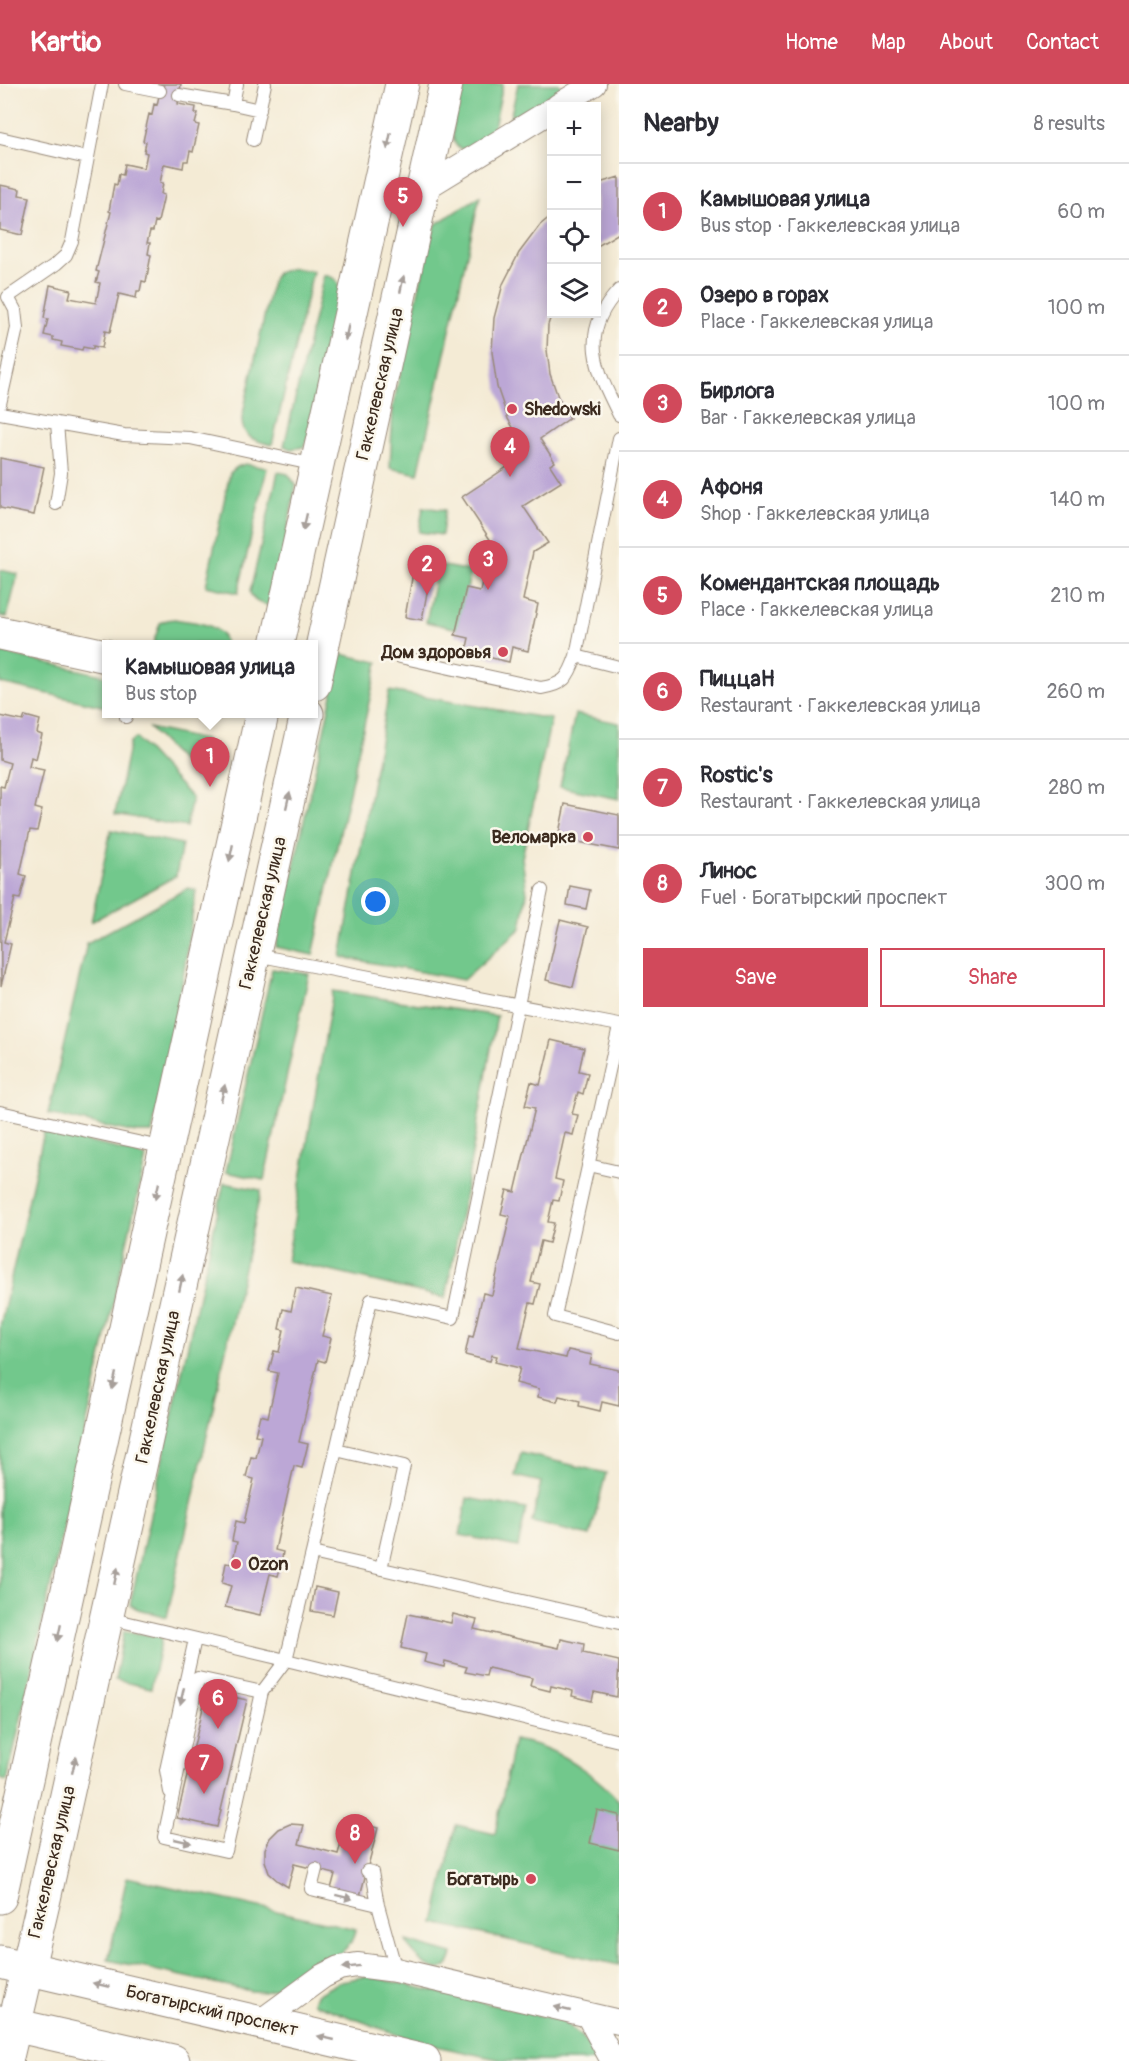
<!DOCTYPE html>
<html lang="en">
<head>
<meta charset="utf-8">
<style>
  body { margin:0; font-family:Pangolin,sans-serif; background:#f2f2f3; color:#2b2b33 }
  .controls { position:absolute; right:18px; top:18px; display:grid; overflow:hidden; border-radius:0px; box-shadow:0 3px 15px #0003 }
  .controls button { width:54px; height:54px; display:grid; place-items:center; padding:0; border:0; border-bottom:2px solid #e1e1e2; background:#fff; color:#2b2b33; font:30px sans-serif }
  .you { position:absolute; left:376px; top:818px; width:21px; height:21px; margin:-15px; border:4px solid #fff; border-radius:50%; background:#1a73e8; box-shadow:0 0 0 9px #1a73e833 }
  .badge { display:grid; place-items:center; width:39px; height:39px; border-radius:50%; background:#d1495b; color:#fff; font-size:20px; font-weight:700 }
  .pin { position:absolute; translate:-50% -50px; filter:drop-shadow(0 2px 3px #0008) }
  .pin::after { content:''; position:absolute; top:32px; width:21px; height:18px; background:inherit; clip-path:polygon(0 0,100% 0,50% 100%) }
  .popup { position:absolute; left:102px; top:556px; width:216px; height:78px; box-sizing:border-box; display:grid; place-content:center; border-radius:0px; background:#fff; filter:drop-shadow(0 2px 4px #0005); font-size:20px; white-space:nowrap; color:#7c7c81 }
  .popup b { font-size:22px; color:#2b2b33 }
  .popup::after { content:''; position:absolute; left:50%; top:100%; margin-left:-12px; border:12px solid transparent; border-top-color:#fff }
  .list { margin:0; padding:0; list-style:none }
  h2 { display:flex; justify-content:space-between; align-items:center; height:78px; margin:0; padding:0 24px; font-size:26px }
  h2 small { font-size:20px; font-weight:400; color:#7c7c81 }
  .list li { display:grid; grid-template-columns:39px 1fr auto; gap:18px; align-items:center; box-sizing:border-box; height:96px; padding:0 24px; border-top:2px solid #e1e1e2 }
  .list b { display:block; font-size:22px; white-space:nowrap }
  .list p { margin:0; font-size:20px; white-space:nowrap; color:#7c7c81 }
  .list em { font-size:20px; font-style:normal; color:#7c7c81 }
  .actions { display:flex; gap:12px; padding:18px 24px }
  .actions a { flex:1; padding:14px 0; border:2px solid #d1495b; border-radius:0px; text-align:center; font-size:21px; color:#d1495b }
  .actions .main { background:#d1495b; color:#fff }
  .icon { flex:none; width:33px; height:33px; fill:none; stroke:currentColor; stroke-width:2; stroke-linecap:round; stroke-linejoin:round }
  .map { position:relative; flex:none; width:619px; height:1977px; overflow:hidden }
  header { display:flex; align-items:center; gap:36px; box-sizing:border-box; height:84px; padding:0 30px; background:#d1495b; color:#fff }
  header strong { font-size:28px }
  nav { display:flex; gap:33px; margin-inline-start:auto; font-size:21px }
  main { display:flex }
  aside { flex:1; background:#fff }
  .map>svg:first-child { display:block }
</style>
</head>
<body>
<header>
<strong>Kartio</strong>
<nav><a>Home</a><a>Map</a><a>About</a><a>Contact</a></nav>
</header>
<main>
<div class="map">
<svg width="619" height="1977" viewBox="0 0 619 1977">
  <rect width="100%" height="100%" fill="#fbf7ec"/>
  <filter id="ink" filterUnits="userSpaceOnUse"><feTurbulence type="fractalNoise" baseFrequency=".0167" numOctaves="2"/><feDisplacementMap in="SourceGraphic" scale="12" xChannelSelector="R" yChannelSelector="G"/><feConvolveMatrix kernelMatrix="1 2 1 2 8 2 1 2 1" color-interpolation-filters="sRGB"/></filter>
  <filter id="wash" filterUnits="userSpaceOnUse"><feTurbulence type="fractalNoise" baseFrequency=".008" numOctaves="4" result="noise"/><feDisplacementMap in="SourceGraphic" scale="24" xChannelSelector="R" yChannelSelector="G"/><feGaussianBlur stdDeviation="1.35" result="paint"/><feColorMatrix in="noise" values="0 0 0 0 0 0 0 0 0 0 0 0 0 0 0 0 0 1.4 0 .05"/><feComposite in="paint" operator="in"/></filter>
  <g filter="url(#wash)">
    <rect width="100%" height="100%" fill="#f4ebd5"/>
    <!-- green -->
    <path fill="#72c88c" stroke="#567955" stroke-width="1.5" d="M462,0H503L493,48C486,53 477,61 469,64C439,73 460,11 462,0Z
      M518,0H559L563,5L509,39Z
      M480,112L418,390L390,384L393,322L428,164L436,140Z
      M293,184L313,187L272,361C256,357 241,354 242,334L272,197L277,189Z
      M324,191C333,193 338,195 340,205L307,358L303,363L291,365L284,362Z
      M245,380L267,384L238,509L206,502L230,389L237,383Z
      M278,388L288,390L296,401L273,522C262,520 253,519 250,508Z
      M423,423L445,426L442,451L419,448Z
      M438,481L471,487L458,545L426,538Z
      M0,486L18,490L7,533L0,532Z
      M175,535C193,539 223,538 225,560H153L160,539L167,536Z
      M0,568L106,592V623L0,599Z
      M341,570L378,578L313,871L276,863Z
      M389,607L551,635L522,774L527,809L521,844L463,896L341,873Z
      M575,630L619,639V715L560,703Z
      M149,644L205,656L197,693Z
      M136,654L192,714L186,743L115,730L130,658Z
      M111,746L182,760L176,792L91,838Z
      M188,804L196,806L182,899L152,1049H136L48,1030L87,859Z
      M272,885L309,890L264,1096L226,1088Z
      M333,907L497,932L446,1214L287,1177Z
      M44,1048L136,1069L146,1073L7,1697L0,1695V1243Z
      M224,1099L261,1106L167,1533L138,1525L130,1521Z
      M521,1369L606,1389L590,1452L532,1438L541,1398L515,1392Z
      M467,1414L526,1425L518,1463L460,1451Z
      M124,1547L162,1553L151,1604L115,1596Z
      M514,1656C523,1658 533,1659 542,1663C569,1673 600,1695 619,1717V1881L434,1839L456,1741L495,1750Z
      M127,1793L356,1845L351,1859L342,1868L314,1882L275,1905L264,1908L251,1907L108,1876Z
      M406,1857L453,1870C445,1902 414,1876 406,1857Z
      M363,1893L377,1894L559,1936C578,1946 588,1960 600,1977H506L417,1958L315,1920L313,1918L316,1911L341,1897Z"/>
    <g id="blocks">
      <!-- building -->
      <path fill="#bca7d6" d="M159,0H181L178,20L196,23L195,29H198L195,40L199,41L193,68L190,67L188,77H184L183,84L164,80L160,99H163L161,110L164,111L158,138L155,137L153,147H150L147,159H150L148,170L151,171L146,198L142,197L140,207H137L136,214L119,210L110,248L105,247L102,264L93,262V265L83,263L82,266L61,262L62,258L53,256V253L44,251L48,235L44,234L50,201L71,206L69,214L96,219L100,199L96,198L99,188L96,187L111,128L109,127L114,100L117,101L119,90L123,91L125,80L144,84L147,69L144,68L146,58L143,57L149,30L152,31L154,20L157,21L161,3Z
        M619,93V149L596,163V100Z
        M0,101L20,105L19,111L30,113L22,151L0,146Z
        M552,131V229L548,241L547,266L550,290L558,313L570,334L540,355L555,378L550,381L561,398L523,422L548,459L533,468L523,516L538,520L528,567L512,563L509,578L466,568L469,554L455,551L466,504L480,507L491,457L462,413L528,369L508,335L497,303L492,268L494,234L503,200L519,169L540,141Z
        M0,374L44,383L34,431L0,424Z
        M414,483L431,487L422,536L405,533Z
        M0,632L23,637L25,632L40,636L37,649L42,651L36,675L31,673L29,683L44,686L35,724L42,726L37,747L30,746L20,790L26,792L20,815L15,814L4,858L11,860L1,902L0,702L4,703L10,679L0,676Z
        M565,720L619,731V766L558,754Z
        M570,802L590,806L586,825L567,821Z
        M560,836L588,843L573,903L546,896Z
        M551,956L584,964L579,987L588,989L583,1010L578,1008L572,1030L578,1031L573,1051L565,1049L555,1095L563,1097L559,1117L553,1116L548,1138L554,1139L549,1159L541,1157L531,1198L540,1200L535,1220L530,1219L519,1264L566,1274L568,1266L592,1271L590,1280L619,1286V1322L602,1318L600,1327L579,1322L580,1317L559,1312L557,1318L538,1313L539,1305L516,1299L520,1284L495,1278L497,1272L492,1271L490,1277L465,1271L469,1252L473,1253L483,1209L492,1211L510,1132L501,1130L507,1106L515,1108L535,1024L525,1022L531,998L540,1001Z
        M296,1204L332,1212L322,1252L331,1254L325,1278L318,1276L299,1358L308,1360L302,1384L294,1382L275,1466L283,1468L281,1480L278,1492L270,1490L260,1531L225,1523L231,1502L222,1499L226,1479L232,1480L237,1458L232,1457L236,1437L244,1439L254,1395L246,1393L251,1373L256,1374L261,1352L255,1351L260,1331L268,1333L278,1289L269,1287L274,1267L279,1268L284,1246L279,1245L283,1225L291,1227Z
        M315,1503L338,1508L333,1531L311,1527Z
        M408,1530L451,1539L453,1530L477,1536L474,1545L559,1564L561,1555L584,1560L583,1569L619,1577L617,1613L594,1608L592,1617L572,1612L573,1607L551,1602L550,1607L530,1602L532,1594L488,1584L486,1592L465,1588L467,1583L445,1577L444,1583L424,1578L426,1570L401,1564Z
        M207,1607L247,1616L217,1743L177,1734Z
        M597,1726L619,1731V1766L590,1759Z
        M347,1736L378,1744L360,1812L331,1805L335,1790L294,1780L288,1803L278,1797L269,1789L265,1777V1765L270,1754L279,1745L290,1740L304,1741L299,1760L338,1770Z"/>
    </g>
  </g>
  <g filter="url(#ink)">
    <use href="#blocks" fill-opacity="0" stroke="#988a7a" stroke-width="1.5"/>
    <g fill="none" stroke-linecap="round" stroke-linejoin="round">
      <!-- lane casing -->
      <g stroke="#988a7a" stroke-width="14">
        <path id="lane" d="M125,0L160,7
          M179,11L233,20L237,0
          M233,20L260,26
          M0,54L87,74
          M253,56L265,0
          M619,206C578,249 596,285 619,331
          M0,320L17,244L15,226L8,213L56,180L66,171L72,157L102,0
          M0,329L124,351L190,354L316,381
          M56,420L61,389L57,339
          M576,572L619,583
          M400,573L541,604C564,600 568,595 576,572L619,354
          M126,633L127,630
          M256,871L619,941
          M619,942L555,1232L619,1249
          M0,1028L165,1064
          M588,1081L619,1088
          M336,1366L404,1382L381,1485
          M312,1469L371,1216L453,1234L542,806
          M108,1534L286,1576L312,1469L619,1539
          M262,1608L198,1594L164,1753L226,1767L262,1608L286,1576L619,1657
          M170,1708L166,1686L195,1555
          M316,1785L311,1805L378,1821
          M367,1787L372,1788L378,1821L396,1886"/>
      </g>
      <!-- street casing -->
      <g stroke="#988a7a" stroke-width="26">
        <path id="street" d="M558,22L594,0
          M423,105L552,26
          M588,1931L613,1977
          M260,1938L323,1892L339,1884L357,1881L396,1886L619,1938"/>
      </g>
      <!-- secondary casing -->
      <g stroke="#988a7a" stroke-width="35">
        <path id="secondary" d="M0,549L106,572
          M277,560L402,0
          M314,600L446,0
          M0,1813L262,630
          M0,1878L424,1977
          M0,1938L173,1977
          M6,1977L44,1815L307,630"/>
      </g>
      <!-- lane -->
      <use href="#lane" stroke="#fff" stroke-width="12"/>
      <!-- street -->
      <use href="#street" stroke="#fff" stroke-width="24"/>
      <!-- secondary -->
      <use href="#secondary" stroke="#fff" stroke-width="33"/>
    </g>
    <!-- one-way arrows -->
    <defs><path id="oneway-solid" d="M-6-.8H1V-3.2L6.5 0L1 3.2V.8H-6Z" transform="scale(1.5)"/></defs>
    <g fill="#a79f9a">
      <use href="#oneway-solid" transform="translate(389 57) rotate(102)"/>
      <use href="#oneway-solid" transform="translate(402 200) rotate(-78)"/>
      <use href="#oneway-solid" transform="translate(347 248) rotate(102)"/>
      <use href="#oneway-solid" transform="translate(305 438) rotate(103)"/>
      <use href="#oneway-solid" transform="translate(288 716) rotate(-77)"/>
      <use href="#oneway-solid" transform="translate(231 769) rotate(102)"/>
      <use href="#oneway-solid" transform="translate(223 1009) rotate(-77)"/>
      <use href="#oneway-solid" transform="translate(157 1107) rotate(103)"/>
      <use href="#oneway-solid" transform="translate(181 1199) rotate(-78)"/>
      <use href="#oneway-solid" transform="translate(114 1297) rotate(103)"/>
      <use href="#oneway-solid" transform="translate(116 1492) rotate(-78)"/>
      <use href="#oneway-solid" transform="translate(59 1549) rotate(102)"/>
      <use href="#oneway-solid" transform="translate(182 1612) rotate(103)"/>
      <use href="#oneway-solid" transform="translate(74 1681) rotate(-77)"/>
      <use href="#oneway-solid" transform="translate(183 1757) rotate(13)"/>
      <use href="#oneway-solid" transform="translate(344 1813) rotate(14)"/>
      <use href="#oneway-solid" transform="translate(351 1883) rotate(173)"/>
      <use href="#oneway-solid" transform="translate(101 1901) rotate(-167)"/>
      <use href="#oneway-solid" transform="translate(562 1925) rotate(-167)"/>
      <use href="#oneway-solid" transform="translate(326 1954) rotate(-167)"/>
    </g>
  </g>
  <!-- markers -->
  <g fill="#d1495b" stroke="#fbf7ec" stroke-width="2">
    <circle cx="512" cy="325" r="6"/>
    <circle cx="503" cy="568" r="6"/>
    <circle cx="588" cy="753" r="6"/>
    <circle cx="236" cy="1480" r="6"/>
    <circle cx="531" cy="1795" r="6"/>
  </g>
  <g text-anchor="middle" dominant-baseline="central" stroke-width="5" stroke-linejoin="round" paint-order="stroke">
    <!-- street labels -->
    <g font-size="18" fill="#3b2a1e" stroke="#fbf7ec">
      <text transform="translate(380 300) rotate(-77)">Гаккелевская улица</text>
      <text transform="translate(263 829) rotate(-77)">Гаккелевская улица</text>
      <text transform="translate(158 1303) rotate(-78)">Гаккелевская улица</text>
      <text transform="translate(52 1778) rotate(-77)">Гаккелевская улица</text>
      <text transform="translate(212 1927) rotate(13)">Богатырский проспект</text>
    </g>
    <!-- poi labels -->
    <g font-size="18" font-weight="bold" fill="#3b2a1e" stroke="#fbf7ec" text-anchor="end">
      <text x="524" y="325" text-anchor="start">Shedowski</text>
      <text x="491" y="568">Дом здоровья</text>
      <text x="576" y="753">Веломарка</text>
      <text x="248" y="1480" text-anchor="start">Ozon</text>
      <text x="519" y="1795">Богатырь</text>
    </g>
  </g>
</svg>
<div class="controls">
<button>+</button>
<button>−</button>
<button><svg class="icon" aria-label="locate" viewBox="0 0 24 24"><circle cx="12" cy="12" r="6"/><path d="M12 2v4M12 18v4M2 12h4M18 12h4"/></svg></button>
<button><svg class="icon" aria-label="layers" viewBox="0 0 24 24"><path d="M12 4l9 5-9 5-9-5zM3 14l9 5 9-5"/></svg></button>
</div>
<div class="you"></div>
<div class="pin badge" style="left:210px;top:703px">1</div>
<div class="popup"><b>Камышовая улица</b>Bus stop</div>
<div class="pin badge" style="left:427px;top:511px">2</div>
<div class="pin badge" style="left:488px;top:506px">3</div>
<div class="pin badge" style="left:510px;top:393px">4</div>
<div class="pin badge" style="left:403px;top:143px">5</div>
<div class="pin badge" style="left:218px;top:1645px">6</div>
<div class="pin badge" style="left:204px;top:1710px">7</div>
<div class="pin badge" style="left:355px;top:1780px">8</div>
</div>
<aside>
<h2>Nearby<small>8 results</small></h2>
<ul class="list">
<li><span class="badge">1</span><div><b>Камышовая улица</b><p>Bus stop · Гаккелевская улица</p></div><em>60 m</em></li>
<li><span class="badge">2</span><div><b>Озеро в горах</b><p>Place · Гаккелевская улица</p></div><em>100 m</em></li>
<li><span class="badge">3</span><div><b>Бирлога</b><p>Bar · Гаккелевская улица</p></div><em>100 m</em></li>
<li><span class="badge">4</span><div><b>Афоня</b><p>Shop · Гаккелевская улица</p></div><em>140 m</em></li>
<li><span class="badge">5</span><div><b>Комендантская площадь</b><p>Place · Гаккелевская улица</p></div><em>210 m</em></li>
<li><span class="badge">6</span><div><b>ПиццаН</b><p>Restaurant · Гаккелевская улица</p></div><em>260 m</em></li>
<li><span class="badge">7</span><div><b>Rostic's</b><p>Restaurant · Гаккелевская улица</p></div><em>280 m</em></li>
<li><span class="badge">8</span><div><b>Линос</b><p>Fuel · Богатырский проспект</p></div><em>300 m</em></li>
</ul>
<div class="actions"><a class="main">Save</a><a>Share</a></div>
</aside>
</main>
</body>
</html>
